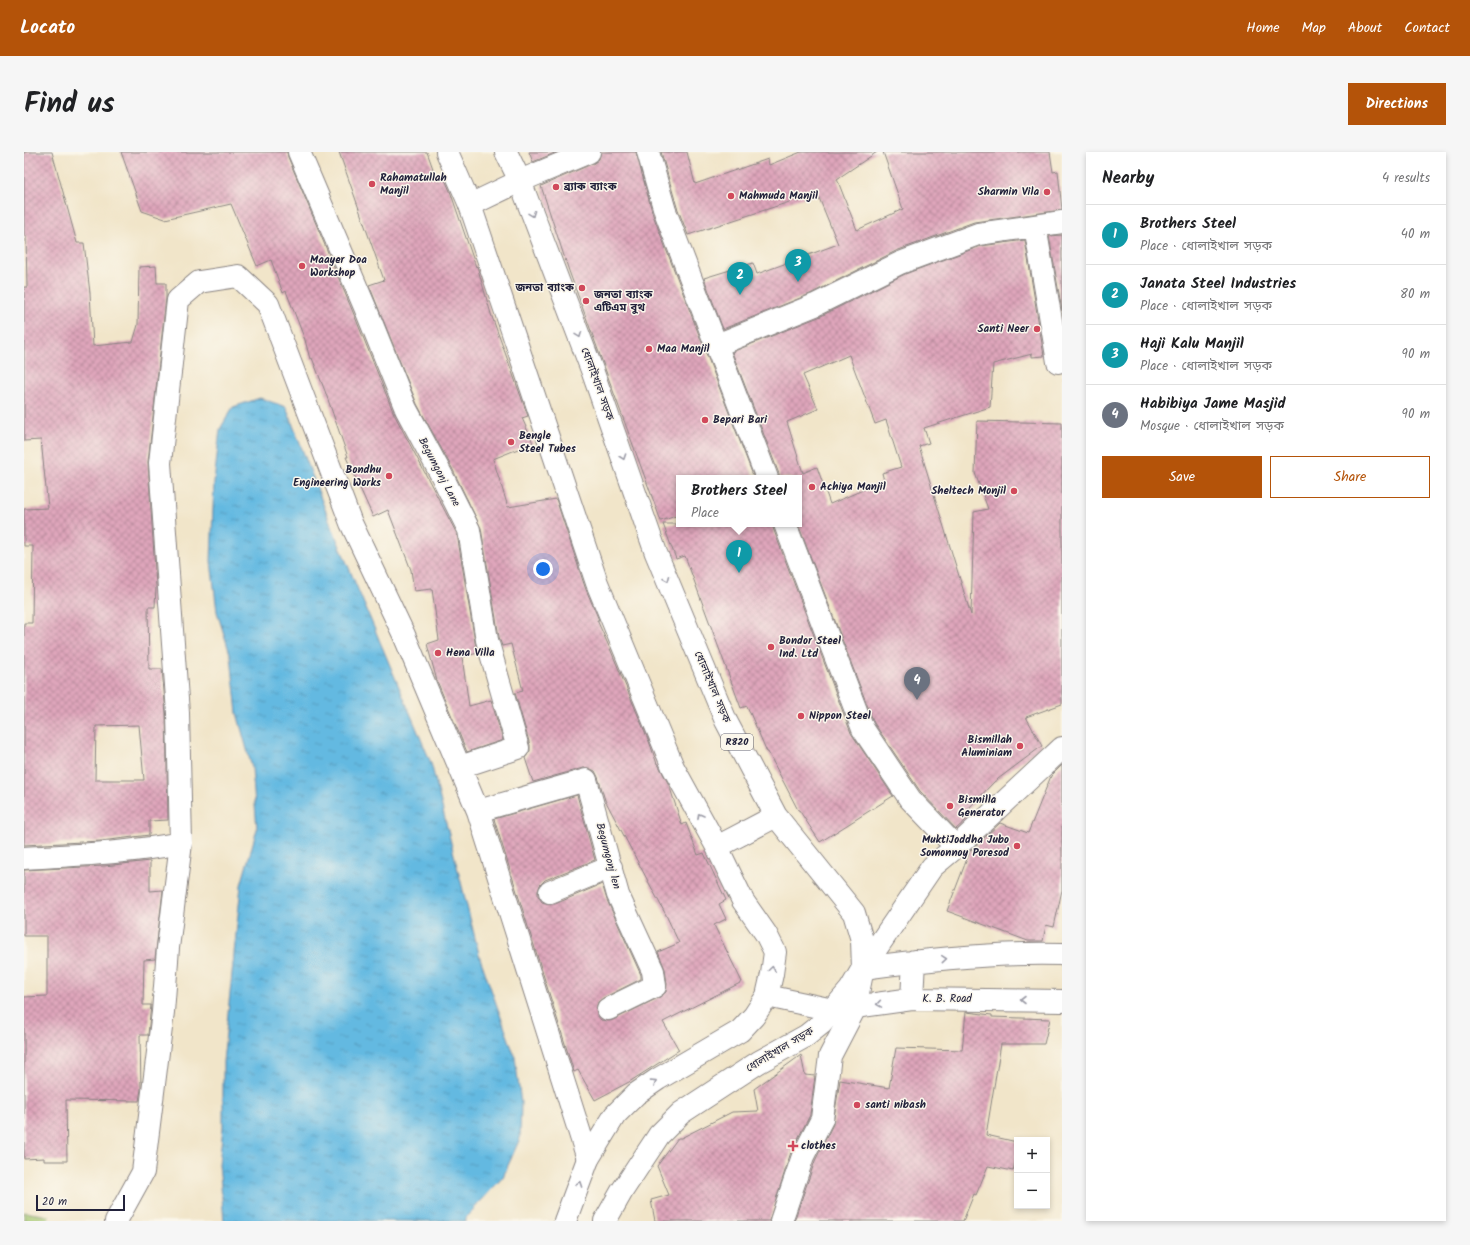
<!DOCTYPE html>
<html lang="en">
<head>
<meta charset="utf-8">
<style>
  body { margin:0; font-family:Kalam,"Noto Sans Bengali",sans-serif; background:#f6f6f6; color:#202124 }
  .controls { position:absolute; right:12px; bottom:12px; display:grid; overflow:hidden; border-radius:0px; box-shadow:0 2px 6px #0003 }
  .controls button { width:36px; height:36px; display:grid; place-items:center; padding:0; border:0; border-bottom:1px solid #e0e0e0; background:#fff; color:#202124; font:20px sans-serif }
  .scale { position:absolute; left:12px; bottom:10px; width:89px; box-sizing:border-box; padding-left:4px; border:2px solid #22223b; border-top:0; font-size:11px; line-height:14px; white-space:nowrap; color:#22223b; -webkit-text-stroke:3px #fbf7ec; paint-order:stroke }
  .you { position:absolute; left:519px; top:417px; width:14px; height:14px; margin:-10px; border:3px solid #fff; border-radius:50%; background:#1a73e8; box-shadow:0 0 0 6px #1a73e833 }
  .badge { display:grid; place-items:center; width:26px; height:26px; border-radius:50%; background:#b45309; color:#fff; font-size:13px; font-weight:700 }
  .pin { position:absolute; translate:-50% -33px; filter:drop-shadow(0 1px 2px #0008) }
  .pin::after { content:''; position:absolute; top:21px; width:14px; height:12px; background:inherit; clip-path:polygon(0 0,100% 0,50% 100%) }
  .popup { position:absolute; left:652px; top:323px; width:126px; height:52px; box-sizing:border-box; display:grid; place-content:center; border-radius:0px; background:#fff; filter:drop-shadow(0 1px 3px #0005); font-size:13px; white-space:nowrap; color:#757577 }
  .popup b { font-size:15px; color:#202124 }
  .popup::after { content:''; position:absolute; left:50%; top:100%; margin-left:-8px; border:8px solid transparent; border-top-color:#fff }
  .list { margin:0; padding:0; list-style:none }
  h2 { display:flex; justify-content:space-between; align-items:center; height:52px; margin:0; padding:0 16px; font-size:17px }
  h2 small { font-size:13px; font-weight:400; color:#757577 }
  .list li { display:grid; grid-template-columns:26px 1fr auto; gap:12px; align-items:center; box-sizing:border-box; height:60px; padding:0 16px; border-top:1px solid #e0e0e0 }
  .list b { display:block; font-size:15px; white-space:nowrap }
  .list p { margin:0; font-size:13px; white-space:nowrap; color:#757577 }
  .list em { font-size:13px; font-style:normal; color:#757577 }
  .actions { display:flex; gap:8px; padding:12px 16px }
  .actions a { flex:1; padding:9px 0; border:1px solid #b45309; border-radius:0px; text-align:center; font-size:14px; color:#b45309 }
  .actions .main { background:#b45309; color:#fff }
  .map { position:relative; flex:none; width:1038px; height:1069px; overflow:hidden; border-radius:0px }
  header { display:flex; align-items:center; gap:24px; box-sizing:border-box; height:56px; padding:0 20px; background:#b45309; color:#fff }
  header strong { font-size:19px }
  nav { display:flex; gap:22px; margin-inline-start:auto; font-size:14px }
  .intro { display:flex; align-items:center; justify-content:space-between; box-sizing:border-box; height:96px; padding:0 24px }
  h1 { margin:0; font-size:28px }
  .button { padding:10px 18px; border-radius:0px; background:#b45309; color:#fff; font-size:14px; font-weight:700 }
  main { display:flex; gap:24px; padding:0 24px }
  aside { flex:1; background:#fff; border-radius:0px; box-shadow:0 2px 6px #0003 }
  .map>svg:first-child { display:block }
</style>
</head>
<body>
<header>
<strong>Locato</strong>
<nav><a>Home</a><a>Map</a><a>About</a><a>Contact</a></nav>
</header>
<div class="intro"><h1>Find us</h1><a class="button">Directions</a></div>
<main>
<div class="map">
<svg width="1038" height="1069" viewBox="0 0 1038 1069">
  <defs>
    <pattern id="water-ripples" width="26" height="14" patternUnits="userSpaceOnUse"><rect width="26" height="14" fill="#64b9e1"/><path d="M2 4q2-2 4 0t4 0M15 11q2-2 4 0t4 0" fill="none" stroke="#5296b8"/></pattern>
    <pattern id="building-cross-hatch" width="8" height="8" patternUnits="userSpaceOnUse"><rect width="8" height="8" fill="#dfa6bb"/><path d="M0 0l8 8M0 8l8-8" fill="none" stroke="#b48799"/></pattern>
  </defs>
  <rect width="100%" height="100%" fill="#fbf7ec"/>
  <filter id="ink" filterUnits="userSpaceOnUse"><feTurbulence type="fractalNoise" baseFrequency=".025" numOctaves="2"/><feDisplacementMap in="SourceGraphic" scale="8" xChannelSelector="R" yChannelSelector="G"/><feConvolveMatrix kernelMatrix="1 2 1 2 8 2 1 2 1" color-interpolation-filters="sRGB"/></filter>
  <filter id="wash" filterUnits="userSpaceOnUse"><feTurbulence type="fractalNoise" baseFrequency=".012" numOctaves="4" result="noise"/><feDisplacementMap in="SourceGraphic" scale="16" xChannelSelector="R" yChannelSelector="G"/><feGaussianBlur stdDeviation="0.9" result="paint"/><feColorMatrix in="noise" values="0 0 0 0 0 0 0 0 0 0 0 0 0 0 0 0 0 1.4 0 .05"/><feComposite in="paint" operator="in"/></filter>
  <g filter="url(#wash)">
    <rect width="100%" height="100%" fill="#f1e5c9"/>
    <!-- green -->
    <path fill="#a4c770" stroke="#637456" d="M0,1060L25,1064L24,1069H0Z"/>
    <!-- water -->
    <path fill="url(#water-ripples)" stroke="#436e8e" d="M236,246L262,255L309,378L407,611L456,806L491,905L497,951L496,986L479,1025L443,1064L441,1069H200L195,1012L199,975V910L217,733L233,677L228,616L213,561L207,505L193,460L187,409L190,330L196,277L209,255Z"/>
    <g id="blocks">
      <!-- building -->
      <path fill="url(#building-cross-hatch)" fill-rule="evenodd" d="M0,0H28L53,91H60L66,141L69,194L109,190L114,173L115,115L132,114L133,131H142V146L124,310L132,434L131,455H124L125,517H138L142,562L144,668L125,669V683L77,689L0,693V471H8L9,394H0V357L24,356L17,288L0,289V135H3L2,84H0ZM115,573L120,628H71L72,574Z
        M97,0H263L264,5L331,165L370,262L433,382L451,490L454,501L438,505L445,554L467,548L479,588L443,600L413,529L403,492L415,488L408,437L390,439L387,418L364,358L349,365L322,305H324L301,239L288,206L286,207L281,188L262,139L259,141L247,108L233,114L207,52L141,67L118,59Z
        M315,0H403L412,25L419,23L426,39L452,115L453,114L467,162L504,264L498,266L509,291L469,307L484,355L532,347L561,435L575,468H573L587,499L626,592L633,612H634L645,633L658,673L662,671L674,703L680,701L702,748L695,752L702,767L690,773L718,830L639,870L655,898L605,930L571,948L554,918L550,920L470,667L553,643L571,708L521,728L516,733L514,739V744L518,750L525,752H531L578,732L583,748L617,823V827L579,846L574,850L572,857L573,863L577,868L584,869L589,868L636,845L642,840L643,832L641,817L634,800L655,791L642,763L581,648L574,625L571,619L565,616H559L509,630L501,606L506,599V593L491,541L499,539L487,492L478,494L475,485L457,376L428,316L393,252L345,133L360,128Z
        M505,0H533L509,10Z
        M577,0H612L629,63L730,326H655V363L637,369L545,119L517,34L570,11L575,7Z
        M637,0H663L671,32L744,7L745,13L777,0H853L813,27L833,78L879,57L859,0H1026L1029,20L1034,19L1038,58L950,70L872,99L786,142L699,177L680,126L729,111L733,122L814,92L793,41L664,83L653,55Z
        M1038,83V159L1025,84Z
        M1001,88L1020,204L1008,205V202L969,212L966,255L900,276L905,291L895,294L947,463L950,360L964,357L951,321L953,269L1038,271V552L1002,565L1018,594L970,630L943,658L950,661L932,677L896,639L850,571L774,372L775,326H755V322L708,200L797,164L881,122L957,94ZM825,203L851,272L862,268L877,315L858,321L860,329L806,352L793,315L779,321L763,270L794,257L779,223Z
        M639,372H749V376L827,581L869,644L796,690L775,658H774L744,600H743L723,554L717,556L661,404L652,407Z
        M1038,613V738L1030,775L1022,773L1019,789H1004L923,759L946,699L976,671L1004,681L1027,624Z
        M126,709V739L139,738L131,807L120,808L119,853H127L124,883H116L117,938L115,949L42,948L43,1009H20V1006L0,1007V845L23,844V784H0V718L80,714Z
        M942,860L968,863V865L1026,867L1020,892H977L962,983L993,990V1004L989,1019L964,1014L952,1043L950,1042L939,1069H770L791,1009L809,972L816,928L865,936L872,896L938,898Z
        M777,903L781,923L791,924L786,963L767,1000L745,1069H631L627,1048L645,1043L633,1014L654,986H657L708,960L734,959L730,937Z"/>
    </g>
  </g>
  <g filter="url(#ink)">
    <use href="#blocks" fill-opacity="0" stroke="#8a8482" stroke-width="1"/>
    <g fill="none" stroke-linecap="round" stroke-linejoin="round">
      <!-- minor casing -->
      <g stroke="#8a8482" stroke-width="24">
        <path id="minor" d="M275,0L343,160L382,257L417,322L445,378L463,488L494,596L436,615
          M624,0L641,59L743,326
          M446,53L496,29L565,0
          M1011,74L1034,210
          M693,193L791,153L876,111L954,82L1038,70
          M761,372L839,577L886,647L932,695
          M454,659L562,628L594,743L629,819L631,834L584,857
          M0,706C52,703 105,701 157,691
          M526,740L587,715
          M92,1069L119,1020L139,860L144,796L157,691L154,561L136,311L154,148L175,130L214,124L244,152L327,371L380,483L454,659L564,1007
          M757,1069L779,1004L798,967L806,904L831,856L839,816L908,715L932,695L1038,596"/>
      </g>
      <!-- major casing -->
      <g stroke="#8a8482" stroke-width="24">
        <path id="major" d="M423,0L446,53L573,431L649,615L693,695L719,749L742,782L751,800L748,822L743,844L730,864L716,879L634,927L612,942L591,963L564,1007L541,1069
          M482,0L496,29L568,218L632,401L702,569L752,664L830,761L838,788L839,816L826,838L797,872L782,884L735,910L657,961L635,983L598,1039L581,1069
          M693,695L752,664
          M839,816C905,807 972,800 1038,802
          M743,844L809,858L888,847L1038,849
          M888,847L890,809"/>
      </g>
      <!-- minor -->
      <use href="#minor" stroke="#fff" stroke-width="22"/>
      <!-- major -->
      <use href="#major" stroke="#fff" stroke-width="22"/>
    </g>
    <!-- one-way arrows -->
    <defs><path id="oneway-chevron" d="M-2-3.5L2.5 0L-2 3.5" fill="none" stroke-width="1.6" stroke-linecap="round" stroke-linejoin="round"/></defs>
    <g stroke="#9c9ca7">
      <use href="#oneway-chevron" transform="translate(508 62) rotate(69)"/>
      <use href="#oneway-chevron" transform="translate(555 183) rotate(69)"/>
      <use href="#oneway-chevron" transform="translate(599 305) rotate(71)"/>
      <use href="#oneway-chevron" transform="translate(643 427) rotate(67)"/>
      <use href="#oneway-chevron" transform="translate(676 664) rotate(-119)"/>
      <use href="#oneway-chevron" transform="translate(920 807) rotate(-5)"/>
      <use href="#oneway-chevron" transform="translate(748 817) rotate(-82)"/>
      <use href="#oneway-chevron" transform="translate(999 848) rotate(-180)"/>
      <use href="#oneway-chevron" transform="translate(855 852) rotate(171)"/>
      <use href="#oneway-chevron" transform="translate(630 930) rotate(-33)"/>
      <use href="#oneway-chevron" transform="translate(555 1032) rotate(-70)"/>
    </g>
  </g>
  <!-- markers -->
  <g fill="#d1495b" stroke="#fbf7ec" stroke-width="1.5">
    <circle cx="348" cy="32" r="4"/>
    <circle cx="532" cy="35" r="4"/>
    <circle cx="1023" cy="40" r="4"/>
    <circle cx="707" cy="44" r="4"/>
    <circle cx="278" cy="114" r="4"/>
    <circle cx="558" cy="136" r="4"/>
    <circle cx="562" cy="149" r="4"/>
    <circle cx="1013" cy="177" r="4"/>
    <circle cx="625" cy="197" r="4"/>
    <circle cx="681" cy="268" r="4"/>
    <circle cx="487" cy="290" r="4"/>
    <circle cx="365" cy="324" r="4"/>
    <circle cx="788" cy="335" r="4"/>
    <circle cx="990" cy="339" r="4"/>
    <circle cx="747" cy="495" r="4"/>
    <circle cx="414" cy="501" r="4"/>
    <circle cx="777" cy="564" r="4"/>
    <circle cx="996" cy="594" r="4"/>
    <circle cx="926" cy="654" r="4"/>
    <circle cx="993" cy="694" r="4"/>
    <circle cx="833" cy="953" r="4"/>
    <path d="M767 988h4v4h4v4h-4v4h-4v-4h-4v-4h4z"/>
  </g>
  <g text-anchor="middle" dominant-baseline="central" stroke-width="3" stroke-linejoin="round" paint-order="stroke">
    <!-- shield labels -->
    <rect fill="#fbf7ec" stroke="#636270" stroke-width="1" x="697" y="582" width="32" height="16" rx="3"/>
    <g font-size="10" font-weight="bold" fill="#22223b">
      <text x="713" y="590">R820</text>
    </g>
    <!-- poi labels -->
    <g font-size="11" font-weight="bold" fill="#22223b" stroke="#fbf7ec" text-anchor="start">
      <text x="356" y="26">Rahamatullah<tspan x="356" dy="13">Manjil</tspan></text>
      <text x="540" y="35">ব্র্যাক ব্যাংক</text>
      <text x="1015" y="40" text-anchor="end">Sharmin Vila</text>
      <text x="715" y="44">Mahmuda Manjil</text>
      <text x="286" y="108">Maayer Doa<tspan x="286" dy="13">Workshop</tspan></text>
      <text x="550" y="136" text-anchor="end">জনতা ব্যাংক</text>
      <text x="570" y="143">জনতা ব্যাংক<tspan x="570" dy="13">এটিএম বুথ</tspan></text>
      <text x="1005" y="177" text-anchor="end">Santi Neer</text>
      <text x="633" y="197">Maa Manjil</text>
      <text x="689" y="268">Bepari Bari</text>
      <text x="495" y="284">Bengle<tspan x="495" dy="13">Steel Tubes</tspan></text>
      <text x="357" y="318" text-anchor="end">Bondhu<tspan x="357" dy="13">Engineering Works</tspan></text>
      <text x="796" y="335">Achiya Manjil</text>
      <text x="982" y="339" text-anchor="end">Sheltech Monjil</text>
      <text x="755" y="489">Bondor Steel<tspan x="755" dy="13">Ind. Ltd</tspan></text>
      <text x="422" y="501">Hena Villa</text>
      <text x="785" y="564">Nippon Steel</text>
      <text x="988" y="588" text-anchor="end">Bismillah<tspan x="988" dy="13">Aluminiam</tspan></text>
      <text x="934" y="648">Bismilla<tspan x="934" dy="13">Generator</tspan></text>
      <text x="985" y="688" text-anchor="end">MuktiJoddha Jubo<tspan x="985" dy="13">Somonnoy Poresod</tspan></text>
      <text x="841" y="953">santi nibash</text>
      <text x="777" y="994">clothes</text>
    </g>
    <!-- street labels -->
    <g font-size="11" fill="#22223b" stroke="#fbf7ec">
      <text transform="translate(573 232) rotate(70)">ধোলাইখাল সড়ক</text>
      <text transform="translate(415 320) rotate(62)">Begumgonj Lane</text>
      <text transform="translate(688 535) rotate(67)">ধোলাইখাল সড়ক</text>
      <text transform="translate(584 704) rotate(75)">Begumgonj len</text>
      <text x="923" y="847">K. B. Road</text>
      <text transform="translate(756 898) rotate(-31)">ধোলাইখাল সড়ক</text>
    </g>
  </g>
</svg>
<div class="controls">
<button>+</button>
<button>−</button>
</div>
<div class="scale">20 m</div>
<div class="you"></div>
<div class="pin badge" style="left:715px;top:421px;background:#0f9aa8">1</div>
<div class="popup"><b>Brothers Steel</b>Place</div>
<div class="pin badge" style="left:716px;top:143px;background:#0f9aa8">2</div>
<div class="pin badge" style="left:774px;top:130px;background:#0f9aa8">3</div>
<div class="pin badge" style="left:893px;top:548px;background:#6b7280">4</div>
</div>
<aside>
<h2>Nearby<small>4 results</small></h2>
<ul class="list">
<li><span class="badge" style="background:#0f9aa8">1</span><div><b>Brothers Steel</b><p>Place · ধোলাইখাল সড়ক</p></div><em>40 m</em></li>
<li><span class="badge" style="background:#0f9aa8">2</span><div><b>Janata Steel Industries</b><p>Place · ধোলাইখাল সড়ক</p></div><em>80 m</em></li>
<li><span class="badge" style="background:#0f9aa8">3</span><div><b>Haji Kalu Manjil</b><p>Place · ধোলাইখাল সড়ক</p></div><em>90 m</em></li>
<li><span class="badge" style="background:#6b7280">4</span><div><b>Habibiya Jame Masjid</b><p>Mosque · ধোলাইখাল সড়ক</p></div><em>90 m</em></li>
</ul>
<div class="actions"><a class="main">Save</a><a>Share</a></div>
</aside>
</main>
</body>
</html>
